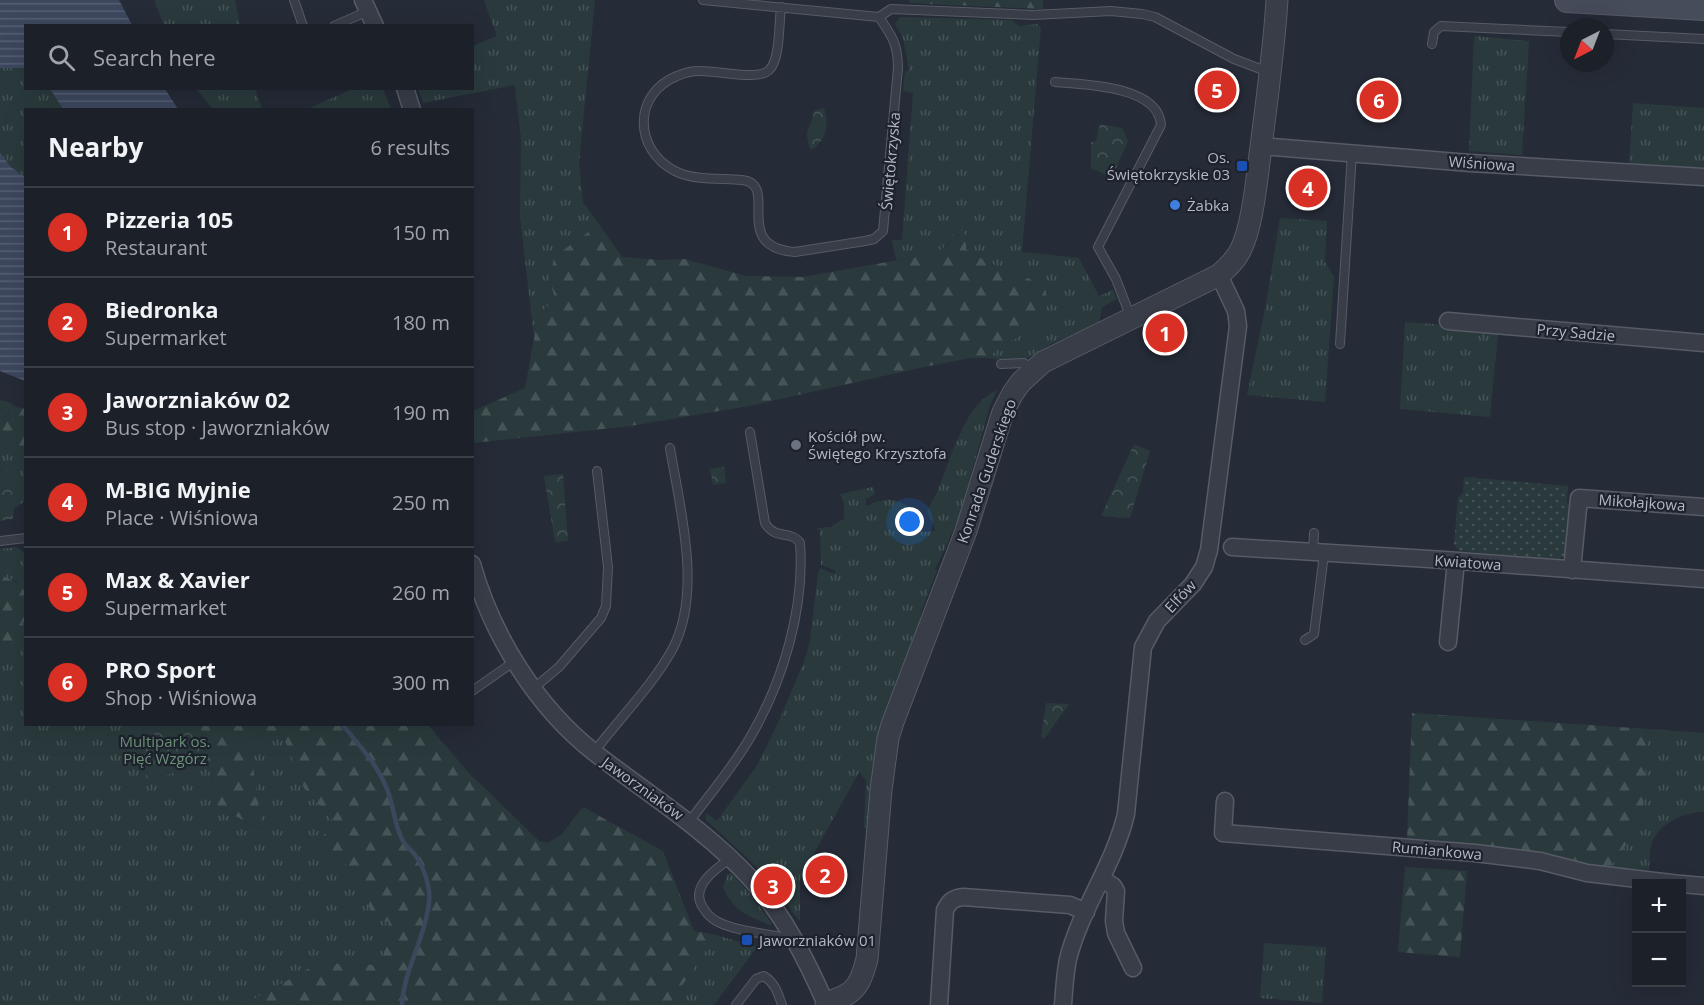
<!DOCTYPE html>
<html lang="en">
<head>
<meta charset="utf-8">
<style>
  body { margin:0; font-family:"Open Sans",sans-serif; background:#252831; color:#f1f3f6 }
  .controls { position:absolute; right:18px; bottom:18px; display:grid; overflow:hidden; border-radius:0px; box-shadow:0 6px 24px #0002 }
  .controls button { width:54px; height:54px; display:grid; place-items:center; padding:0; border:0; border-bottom:2px solid #3a3e46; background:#1c2029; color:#f1f3f6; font:30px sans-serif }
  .compass { position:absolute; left:1560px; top:18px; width:54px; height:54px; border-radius:50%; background:#1c2029; box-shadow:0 6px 24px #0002; rotate:222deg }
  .you { position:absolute; left:910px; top:522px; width:21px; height:21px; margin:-15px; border:4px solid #fff; border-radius:50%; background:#1a73e8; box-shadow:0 0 0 9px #1a73e833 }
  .badge { display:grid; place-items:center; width:39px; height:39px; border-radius:50%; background:#d93025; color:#fff; font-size:20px; font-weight:700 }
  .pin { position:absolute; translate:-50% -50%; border:3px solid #fff; box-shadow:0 2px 6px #0006 }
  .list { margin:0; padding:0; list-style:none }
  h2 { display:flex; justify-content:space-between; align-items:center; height:78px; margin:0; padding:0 24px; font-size:26px }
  h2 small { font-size:20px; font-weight:400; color:#a0a3a8 }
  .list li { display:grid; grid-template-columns:39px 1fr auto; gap:18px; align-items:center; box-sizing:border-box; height:90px; padding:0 24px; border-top:2px solid #3a3e46 }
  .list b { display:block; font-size:22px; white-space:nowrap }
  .list p { margin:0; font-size:20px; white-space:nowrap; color:#a0a3a8 }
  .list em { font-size:20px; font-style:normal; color:#a0a3a8 }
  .icon { flex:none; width:33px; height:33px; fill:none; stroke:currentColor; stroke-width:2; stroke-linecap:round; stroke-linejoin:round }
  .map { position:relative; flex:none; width:1704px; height:1005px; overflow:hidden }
  .search { position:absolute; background:#1c2029; box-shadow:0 6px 24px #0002; left:24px; top:24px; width:450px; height:66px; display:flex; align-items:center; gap:15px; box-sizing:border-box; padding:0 21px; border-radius:0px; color:#a0a3a8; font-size:22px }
  .panel { position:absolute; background:#1c2029; box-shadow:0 6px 24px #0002; left:24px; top:108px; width:450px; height:618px; border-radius:0px }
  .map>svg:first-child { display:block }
</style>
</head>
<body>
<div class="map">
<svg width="1704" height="1005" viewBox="0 0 1704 1005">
  <defs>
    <pattern id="grass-tufts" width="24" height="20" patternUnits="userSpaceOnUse" patternTransform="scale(1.5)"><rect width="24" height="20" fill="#2a3a3c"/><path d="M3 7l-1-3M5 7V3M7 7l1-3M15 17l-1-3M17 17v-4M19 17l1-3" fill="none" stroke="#465457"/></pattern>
    <pattern id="forest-firs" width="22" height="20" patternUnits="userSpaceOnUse" patternTransform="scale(1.5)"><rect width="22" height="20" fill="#2a3a3c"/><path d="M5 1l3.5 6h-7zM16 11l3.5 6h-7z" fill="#465457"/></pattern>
    <pattern id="park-crowns" width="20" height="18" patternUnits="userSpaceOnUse" patternTransform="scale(1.5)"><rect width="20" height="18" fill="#2a3a3c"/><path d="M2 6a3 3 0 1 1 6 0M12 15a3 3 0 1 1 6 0" fill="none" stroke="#465457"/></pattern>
    <pattern id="garden-dots" width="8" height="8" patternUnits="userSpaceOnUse" patternTransform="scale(1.5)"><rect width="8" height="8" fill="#2a3a3c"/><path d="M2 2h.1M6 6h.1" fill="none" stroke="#465457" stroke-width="1.8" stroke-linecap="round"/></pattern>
    <pattern id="water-rules" width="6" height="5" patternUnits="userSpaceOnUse" patternTransform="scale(1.5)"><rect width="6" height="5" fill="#3c475e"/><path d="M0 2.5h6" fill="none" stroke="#565f73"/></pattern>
  </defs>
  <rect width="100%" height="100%" fill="#252b37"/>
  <!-- grass -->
  <path fill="url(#grass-tufts)" d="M154,0H235L240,25H164Z
    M484,0H595L579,162L583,202L599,224L554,257L550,279L555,300L540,313L534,337L520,217L521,138L515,85L423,103L418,89L472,88L473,46L497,36Z
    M900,17L1011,20L1019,26L1037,24L1041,27L1022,252L1079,258L1099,296L1113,290L1117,299L1102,307L1099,323L1053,343L1027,358L1002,360L987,358L1003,345L1040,325L1030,279L987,262L966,249L967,237L951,240C939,257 915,257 896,260L892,240H902L913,93L903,91L905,72L909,70L903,38L895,24Z
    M1474,36L1529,41L1522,155L1469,151Z
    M24,67L26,88L50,89L63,109L26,110L25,177L11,167L0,153V68Z
    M355,88L383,89L391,109H307Z
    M196,89H255L262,109H213Z
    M1633,103L1704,108V168L1629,163Z
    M1280,218L1327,221L1325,262L1334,277L1325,402L1247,395L1266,304Z
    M1405,322L1447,325V330L1498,334L1490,417L1400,409Z
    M997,390L990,405L959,518L935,569L937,570L921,612L917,636L884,714L879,732L869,829L864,828L866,781L859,772L800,879V921L753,863L706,820V813L717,821L758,764L778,723L805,659L810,641L818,573L820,568L834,574L836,571L821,565L820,531L817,528L832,527L833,525L844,519V504L840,494L873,487L875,494L866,499V505H871L872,503C878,502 885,499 891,500C903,500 918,512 916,524L922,532L936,531L927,512C930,503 936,496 939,487C953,455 963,406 997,390Z
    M0,400L11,403L13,406L4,418L0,417Z
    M0,447L11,451L25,465V501L14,509L13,519H10L2,470L0,469Z
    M17,547L25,554V594L16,581L5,577L0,562V549Z
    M25,610L26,724L132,725L147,780L208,764L218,807L261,830L249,737L282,733L304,788L336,824L317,842L346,864L375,917L389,922L382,965L318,963L244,1005H0V660L21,630Z
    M1648,729L1704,733V812C1685,811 1655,825 1651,846C1649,853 1650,862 1649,870L1610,867L1642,823Z
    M731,873L753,897L772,924L770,925C747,915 734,912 723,887L728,874Z
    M716,935L757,947L714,1005H669Z
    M1264,943L1326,947L1322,1003L1260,998Z"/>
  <!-- forest -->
  <path fill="url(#forest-firs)" d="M909,0H1043V9L909,3Z
    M599,224L622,257L661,260L685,259L746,276L802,277L928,255L946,247L951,240L953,232L961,229L967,237L966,249L987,262L1030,279L1046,291L1047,316L1040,325L1003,345L987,358H970L924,367L749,406L630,426L473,443V411L525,388L536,328L540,313L555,300L550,279L554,257Z
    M13,406L25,409V465L11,451L0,447V417L5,418Z
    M0,562L5,577C13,580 23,585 26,595C31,616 15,646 0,660Z
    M1412,713L1648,729L1642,823L1610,867L1435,840L1407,838Z
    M200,725H428L467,771L539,841L548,843L562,834L583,807L663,851L694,931L716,935L669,1005H244L318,963L382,965L389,922L375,918L346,864L317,842L335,823L304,788L282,733L249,737L262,830L218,807Z
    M1405,867L1467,871L1460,957L1398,952Z"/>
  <!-- park -->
  <path fill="url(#park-crowns)" d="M824,108C829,126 827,137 813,149H810C803,125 811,132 814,111Z
    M1100,124L1122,128L1128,141L1112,178L1091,168V142L1096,141Z
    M1134,444L1150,451L1130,518L1101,516Z
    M724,467L726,483L713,485L710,469Z
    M0,469L13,487L10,519L0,521Z
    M563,474L568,541L555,542L544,476Z
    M1046,703L1069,704L1044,739L1041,737Z
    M132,725H200L208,764L147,780Z"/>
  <!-- garden -->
  <path fill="url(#garden-dots)" d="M1464,477L1568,486L1567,502L1571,508L1567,553L1560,559L1459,551L1454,544L1458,497L1463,493Z"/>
  <!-- water -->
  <path fill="url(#water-rules)" d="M0,0H119L132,25L26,26L25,68H0Z
    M50,89H165L178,109H63Z
    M0,153L11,167L25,177V381L0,371Z"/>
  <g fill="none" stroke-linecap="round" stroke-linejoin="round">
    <!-- stream -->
    <path stroke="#3c475e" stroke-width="4.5" d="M342,724C359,745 377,764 387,789C394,806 394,825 403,841C406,847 412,850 415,855C424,867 431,888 429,903C425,939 404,969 402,1005"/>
    <!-- service casing -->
    <g stroke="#565b66" stroke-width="10">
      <path id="service" d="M294,0L303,26
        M703,0L879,17L891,9L1033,15L1111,11L1142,14L1155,17L1234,59L1271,73
        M781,7C779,22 780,59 770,69C760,82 716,70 699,71C692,71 684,73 677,76C632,94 634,150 675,171C694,181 722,178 742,180C781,184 729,247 795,252L865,241L874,239L883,231L898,68C898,44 892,36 879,17
        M334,26L368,11
        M1605,34L1704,39
        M1432,44L1434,32L1441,26L1569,32
        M1055,82C1084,84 1159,86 1161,125L1098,247L1116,279L1131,318
        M1340,344L1352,153
        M1001,364L1024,363L1032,370
        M0,541L26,538
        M1313,553L1314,533
        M1305,640L1314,634L1324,554
        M534,688L559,667L601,618L606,606L608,567L597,471
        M472,691L515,661
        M594,752C619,719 652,686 672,650C703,593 680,509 670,448
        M689,822C710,794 734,766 751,736C783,681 805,608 800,543C790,529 776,541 765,523L750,432
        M731,858C715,869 688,888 704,909C707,914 712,919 718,922C737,931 761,933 782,937H793
        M736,1005L756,979L764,976C775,983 778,993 782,1005"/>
    </g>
    <!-- minor casing -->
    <g stroke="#565b66" stroke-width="19">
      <path id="minor" d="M363,0L375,26
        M405,88L412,110
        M1261,146L1470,163L1704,177
        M1448,321L1704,343
        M1232,547L1445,560L1704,579
        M472,564C492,635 536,707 595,753C648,794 705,829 751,879C784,915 806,959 826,1004
        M1572,570L1579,498L1704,507
        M1448,642L1456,561
        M1225,801L1223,833L1475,853L1540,861L1587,873L1680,884
        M1102,879L1113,886L1116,891L1114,921L1116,933L1133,968
        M1682,884L1704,886
        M939,1005L945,910C949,902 953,898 963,897L1070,905L1086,912
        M1063,1005C1064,990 1065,974 1068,959C1081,908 1114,865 1126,814L1143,647L1157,621L1193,584L1204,567L1209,550L1238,326L1236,311L1219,275"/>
    </g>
    <!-- tertiary casing -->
    <g stroke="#565b66" stroke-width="23">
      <path id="tertiary" d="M826,1005C830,1001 838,999 844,996C859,989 863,974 867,959L881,790L888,738L893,722L966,531L1003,412L1013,393L1021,382L1043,362L1219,275C1227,268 1235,261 1240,251C1253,227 1257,175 1261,147C1267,98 1274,49 1277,0"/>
    </g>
    <!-- secondary casing -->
    <g stroke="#565b66" stroke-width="26">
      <path id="secondary" d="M1567,0L1704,8"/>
    </g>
    <!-- service -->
    <use href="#service" stroke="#383d48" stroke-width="8"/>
    <!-- minor -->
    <use href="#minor" stroke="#383d48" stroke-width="16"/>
    <!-- tertiary -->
    <use href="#tertiary" stroke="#383d48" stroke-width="21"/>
    <!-- secondary -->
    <use href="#secondary" stroke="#464c5a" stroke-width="24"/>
  </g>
  <!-- markers -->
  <g fill="#1a4fb4" stroke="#1d222d" stroke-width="2">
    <rect x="1236" y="160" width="12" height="12" rx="3"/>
    <rect x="741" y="934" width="12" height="12" rx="3"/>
  </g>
  <circle fill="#3f7fe0" stroke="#1d222d" stroke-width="2" cx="1175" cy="205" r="6"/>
  <circle fill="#6b7280" stroke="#1d222d" stroke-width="2" cx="796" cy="445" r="6"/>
  <g text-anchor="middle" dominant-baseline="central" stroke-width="4.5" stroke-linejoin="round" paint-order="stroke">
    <!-- poi labels -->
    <g font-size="15" fill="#b3b8c4" stroke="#1d222d" text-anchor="start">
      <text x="1230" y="157" text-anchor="end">Os.<tspan x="1230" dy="17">Świętokrzyskie 03</tspan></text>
      <text x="1187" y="205">Żabka</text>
      <text x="808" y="436">Kościół pw.<tspan x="808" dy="17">Świętego Krzysztofa</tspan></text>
      <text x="759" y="940">Jaworzniaków 01</text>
    </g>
    <!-- street labels -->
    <g font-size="15" fill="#b3b8c4" stroke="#1d222d">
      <text transform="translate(890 161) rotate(-85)">Świętokrzyska</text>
      <text transform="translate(1482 163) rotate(4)">Wiśniowa</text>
      <text transform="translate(1576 332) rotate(5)">Przy Sadzie</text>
      <text transform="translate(986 471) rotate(-71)">Konrada Guderskiego</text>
      <text transform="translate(1642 502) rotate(4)">Mikołajkowa</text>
      <text transform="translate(1468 562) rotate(4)">Kwiatowa</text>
      <text transform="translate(1180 596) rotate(-47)">Elfów</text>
      <text transform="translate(643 788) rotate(36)">Jaworzniaków</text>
      <text transform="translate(1437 850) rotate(5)">Rumiankowa</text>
    </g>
    <!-- park labels -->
    <g font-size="15" fill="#6d9279" stroke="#1d222d">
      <text x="165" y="741">Multipark os.<tspan x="165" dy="17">Pięć Wzgórz</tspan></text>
    </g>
  </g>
</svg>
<div class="controls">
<button>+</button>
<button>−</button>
</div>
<svg class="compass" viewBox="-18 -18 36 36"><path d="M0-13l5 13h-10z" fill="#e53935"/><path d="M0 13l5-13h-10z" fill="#a0a3a8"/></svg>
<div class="you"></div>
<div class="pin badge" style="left:1165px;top:333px">1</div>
<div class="pin badge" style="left:825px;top:875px">2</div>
<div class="pin badge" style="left:773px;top:886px">3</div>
<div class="pin badge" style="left:1308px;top:188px">4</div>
<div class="pin badge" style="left:1217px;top:90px">5</div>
<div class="pin badge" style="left:1379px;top:100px">6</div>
<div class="search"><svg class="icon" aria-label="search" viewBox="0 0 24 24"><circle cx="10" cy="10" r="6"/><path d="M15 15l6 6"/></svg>Search here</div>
<section class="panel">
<h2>Nearby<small>6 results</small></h2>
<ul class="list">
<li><span class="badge">1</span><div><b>Pizzeria 105</b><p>Restaurant</p></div><em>150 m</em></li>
<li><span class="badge">2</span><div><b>Biedronka</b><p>Supermarket</p></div><em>180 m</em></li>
<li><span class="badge">3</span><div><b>Jaworzniaków 02</b><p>Bus stop · Jaworzniaków</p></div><em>190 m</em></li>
<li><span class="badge">4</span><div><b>M-BIG Myjnie</b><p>Place · Wiśniowa</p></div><em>250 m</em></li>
<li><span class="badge">5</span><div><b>Max &amp; Xavier</b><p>Supermarket</p></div><em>260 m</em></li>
<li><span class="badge">6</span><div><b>PRO Sport</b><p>Shop · Wiśniowa</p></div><em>300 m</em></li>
</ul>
</section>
</div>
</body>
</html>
